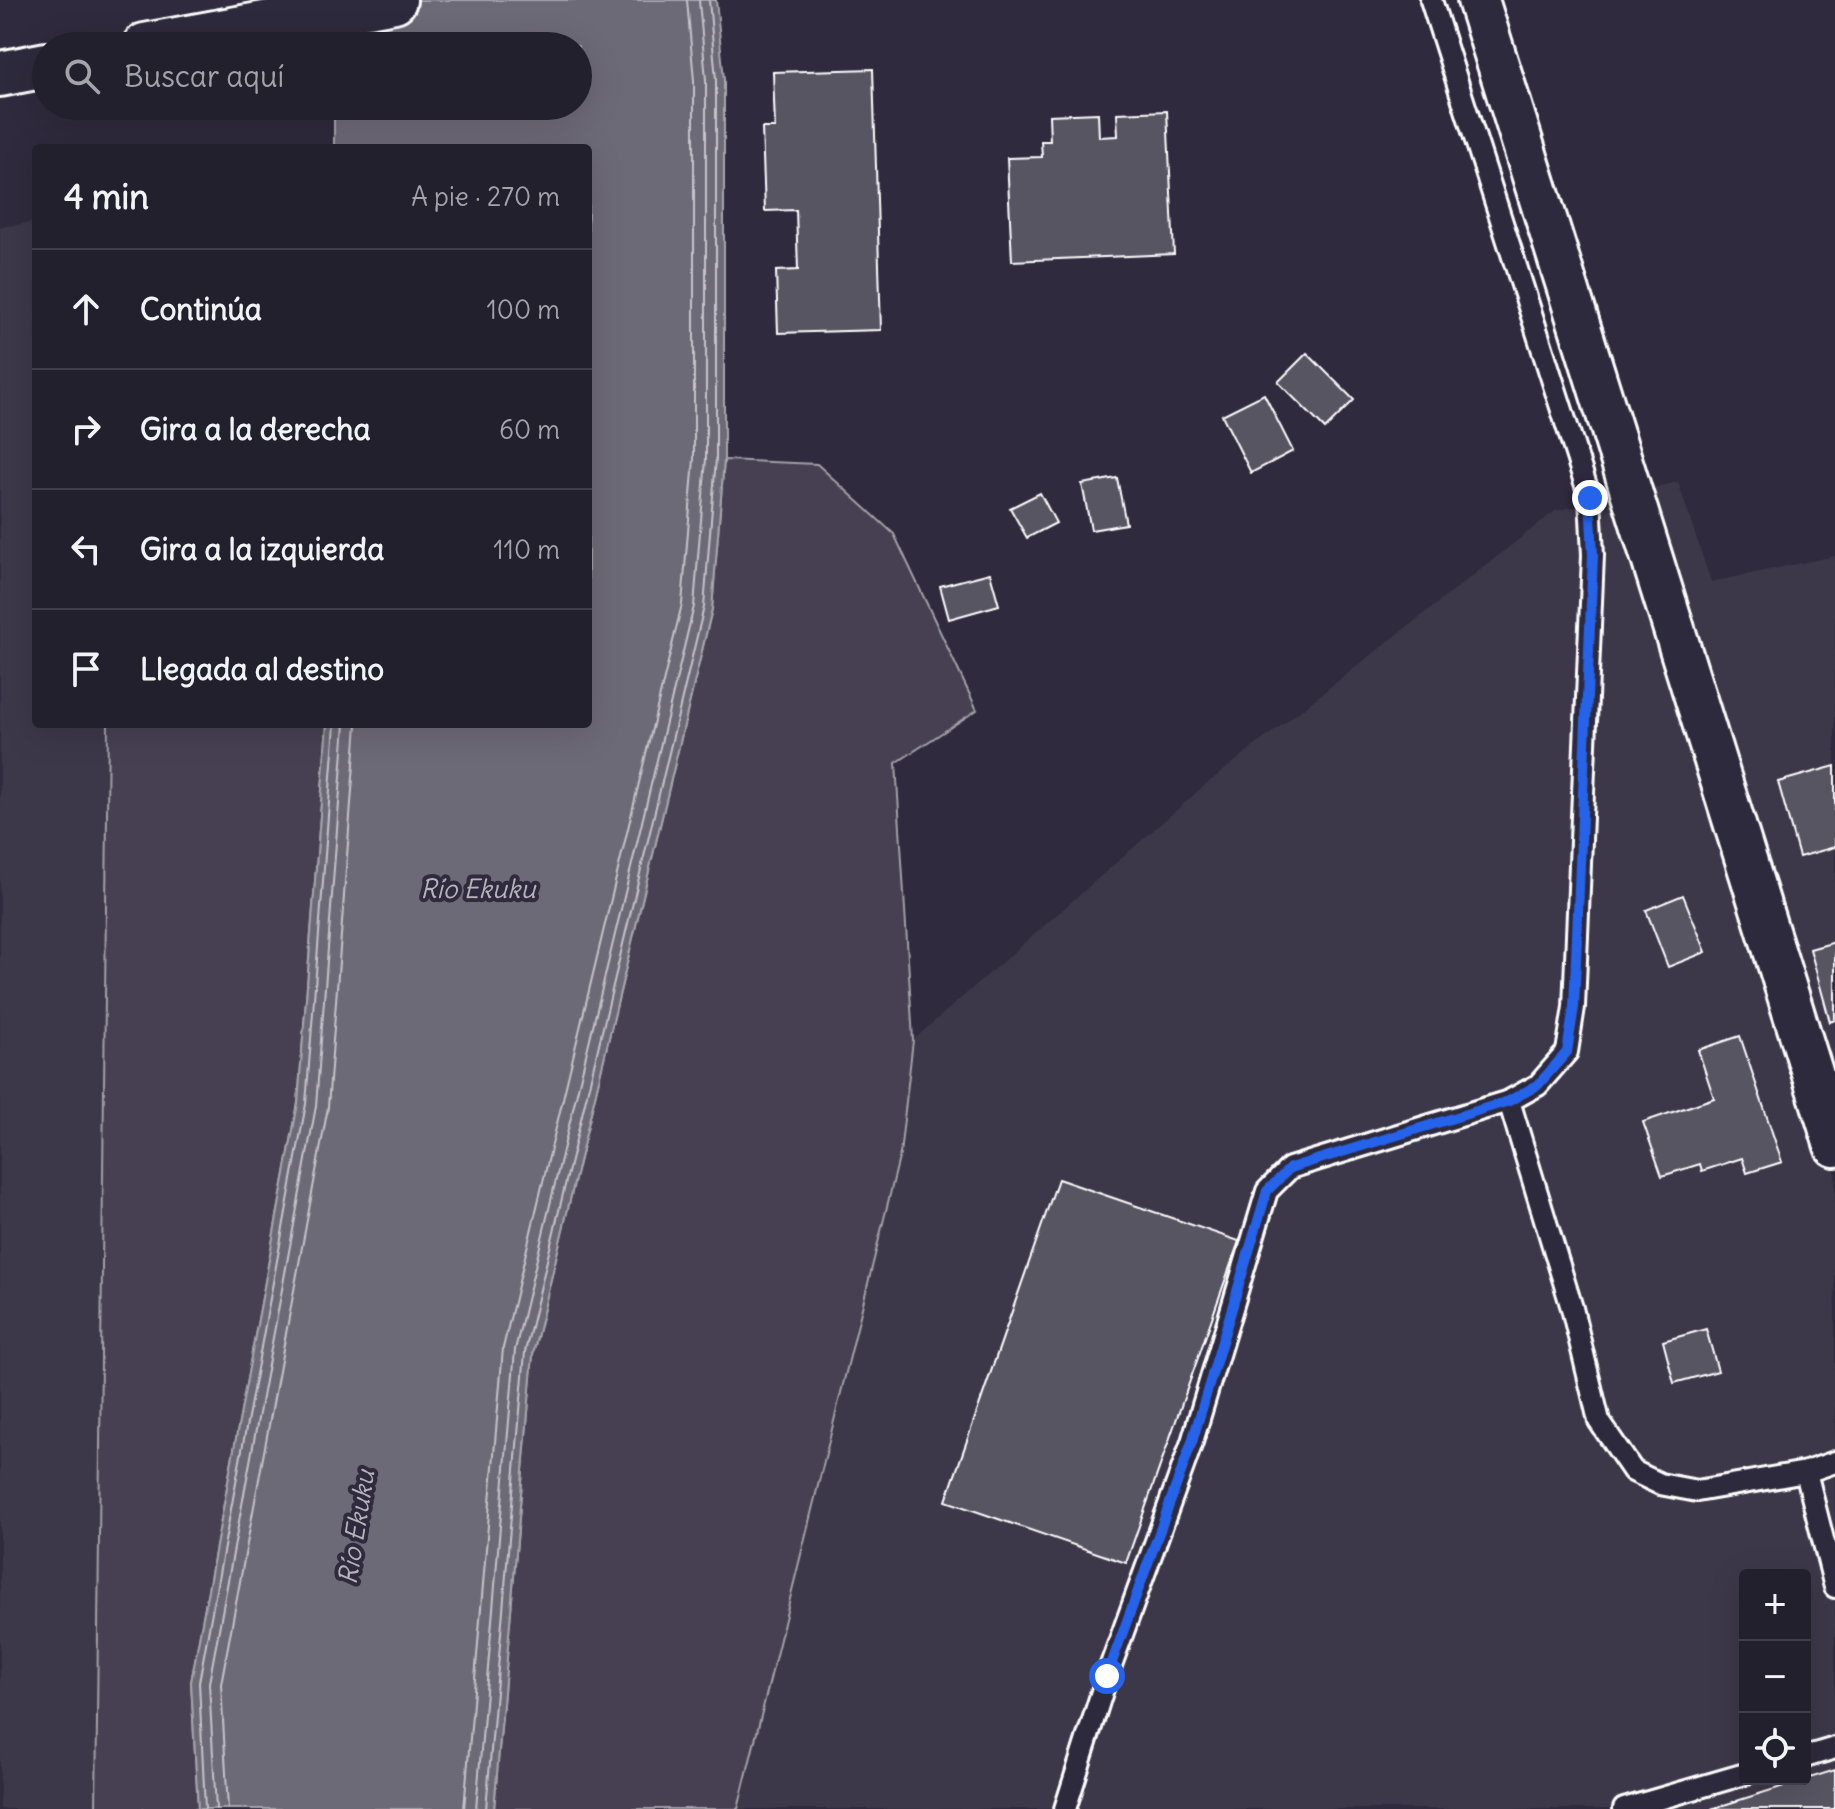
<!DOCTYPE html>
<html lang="es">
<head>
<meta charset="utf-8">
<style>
  body { margin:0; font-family:Delius,sans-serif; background:#2f2d3a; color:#f1f3f6 }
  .controls { position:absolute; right:24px; bottom:24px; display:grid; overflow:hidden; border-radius:8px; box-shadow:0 8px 32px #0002 }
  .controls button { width:72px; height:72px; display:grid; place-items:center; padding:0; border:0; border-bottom:2px solid #403e4a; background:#23202e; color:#f1f3f6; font:40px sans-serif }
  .stop { position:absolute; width:24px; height:24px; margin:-18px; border:6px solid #2563eb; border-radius:50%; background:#fff }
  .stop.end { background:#2563eb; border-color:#fff; box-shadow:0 2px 8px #0008 }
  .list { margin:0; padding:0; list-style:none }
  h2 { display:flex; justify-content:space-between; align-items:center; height:104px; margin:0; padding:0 32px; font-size:34px }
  h2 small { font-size:26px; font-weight:400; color:#a3a3aa }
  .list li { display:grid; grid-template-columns:52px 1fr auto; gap:24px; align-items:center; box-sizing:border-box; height:120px; padding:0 32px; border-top:2px solid #403e4a }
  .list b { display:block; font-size:30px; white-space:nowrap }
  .list em { font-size:26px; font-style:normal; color:#a3a3aa }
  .icon { flex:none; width:44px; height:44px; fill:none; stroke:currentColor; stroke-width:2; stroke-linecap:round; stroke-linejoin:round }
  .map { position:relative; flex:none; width:1835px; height:1809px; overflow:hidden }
  .search { position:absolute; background:#23202e; box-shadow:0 8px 32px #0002; left:32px; top:32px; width:560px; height:88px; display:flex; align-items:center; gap:20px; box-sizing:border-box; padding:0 28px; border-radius:44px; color:#a3a3aa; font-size:30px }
  .panel { position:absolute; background:#23202e; box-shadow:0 8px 32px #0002; left:32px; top:144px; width:560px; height:584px; border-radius:8px }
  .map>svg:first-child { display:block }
</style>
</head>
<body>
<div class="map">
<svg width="1835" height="1809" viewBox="0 0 1835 1809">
  <rect width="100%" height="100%" fill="#2f2a3d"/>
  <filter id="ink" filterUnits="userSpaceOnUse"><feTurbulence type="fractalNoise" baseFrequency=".0125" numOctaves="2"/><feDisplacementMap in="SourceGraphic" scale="16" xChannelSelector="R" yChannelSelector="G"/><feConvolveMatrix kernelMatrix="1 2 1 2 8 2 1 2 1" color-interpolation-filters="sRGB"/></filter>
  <g filter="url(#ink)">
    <!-- built -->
    <path fill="#3c3749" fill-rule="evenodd" d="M36,222V724H108L96,1809H0V227Z
      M1678,482L1711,582L1835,556V1809H738L900,1155L913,1040L1205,785L1555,511ZM1745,1575H1805V1779H1745Z"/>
    <!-- green -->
    <path fill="#464152" stroke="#a2a0a8" stroke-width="2" d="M724,460L817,464L894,534L977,710L896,763L913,1040L900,1154L738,1809H494L533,1354L712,609Z
      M108,724H327L298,1103L191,1682L198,1809H96Z"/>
    <!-- water -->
    <path fill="#6d6a77" stroke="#a7a6ad" stroke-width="2" d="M336,0H716L724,79V460L712,609L533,1354L494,1809H198L191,1682L298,1103L327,724H588V148H334V106H578V46H335Z"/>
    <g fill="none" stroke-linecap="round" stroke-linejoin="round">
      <!-- shore -->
      <path stroke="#c5c3c9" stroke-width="2" d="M205,1809L199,1682L306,1104L335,724
        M216,1809L209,1683L316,1106L345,724
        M228,1809L221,1684L328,1107L357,724
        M464,1809L503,1348L682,604L694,459V81L687,0
        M476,1809L515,1350L694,606L706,459V80L699,0
        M486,1809L525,1352L704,607L716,459V80L709,0"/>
    </g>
    <!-- building -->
    <path fill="#595564" stroke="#fff" stroke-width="2" d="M873,69L881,330L778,333L776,271L798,270L796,210L765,211L762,128H775L773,72Z
      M1167,111L1174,254L1012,261L1007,158L1042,157L1041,141H1050L1049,115L1098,113L1099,137L1118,136L1117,113Z
      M1307,353L1354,400L1325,429L1278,382Z
      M1264,394L1293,451L1251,473L1222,415Z
      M1117,478L1126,524L1091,530L1082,484Z
      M1040,493L1056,523L1027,538L1010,508Z
      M990,573L999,605L949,619L940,586Z
      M1835,766V847L1799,857L1778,782Z
      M1683,895L1706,952L1668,967L1646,910Z
      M1835,942V1020L1830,1022L1810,949Z
      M1740,1036L1782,1162L1747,1173L1742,1158L1702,1171L1700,1164L1662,1176L1643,1122L1714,1098L1698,1050Z
      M1058,1179L1239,1241L1126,1563L946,1501Z
      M1706,1329L1718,1371L1674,1383L1663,1341Z
      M1835,1770V1809H1711Z"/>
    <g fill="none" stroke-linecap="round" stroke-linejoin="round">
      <!-- service casing -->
      <g stroke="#fff" stroke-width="26">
        <path id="service" d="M1509,1101L1572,1308L1599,1421L1633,1471L1660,1484L1697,1491L1806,1472L1835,1462
          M1806,1472L1835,1587
          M1805,1757L1835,1748
          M1065,1809L1107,1676L1192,1442L1267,1191L1290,1168L1509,1101L1538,1085L1567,1052L1574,1007L1593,555L1590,498L1431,0
          M1624,1809L1745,1774"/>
      </g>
      <!-- minor casing -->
      <g stroke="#fff" stroke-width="46">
        <path id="minor" d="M1478,0L1835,1146"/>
      </g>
      <!-- secondary casing -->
      <g stroke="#fff" stroke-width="50">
        <path id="secondary" d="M145,46L394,0
          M0,74L46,65"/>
      </g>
      <!-- service -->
      <use href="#service" stroke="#2f2a3d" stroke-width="20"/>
      <!-- minor -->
      <use href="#minor" stroke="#2f2a3d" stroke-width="40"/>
      <!-- secondary -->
      <use href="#secondary" stroke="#2f2a3d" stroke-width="44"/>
    </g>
  </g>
  <g fill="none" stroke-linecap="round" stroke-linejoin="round" filter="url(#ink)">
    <!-- route -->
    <path stroke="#2563eb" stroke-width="10" d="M1107,1676L1192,1442L1267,1191L1290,1168L1509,1101L1538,1085L1567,1052L1574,1007L1593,555L1590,498"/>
  </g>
  <g text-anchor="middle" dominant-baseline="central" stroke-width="8" stroke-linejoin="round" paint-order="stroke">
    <!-- water labels -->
    <g font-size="26" font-style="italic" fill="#b6b4bb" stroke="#2f2a3d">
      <text x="478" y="888">Río Ekuku</text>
      <text transform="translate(356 1527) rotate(-81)">Río Ekuku</text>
    </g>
  </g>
</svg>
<div class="controls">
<button>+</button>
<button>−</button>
<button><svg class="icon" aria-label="locate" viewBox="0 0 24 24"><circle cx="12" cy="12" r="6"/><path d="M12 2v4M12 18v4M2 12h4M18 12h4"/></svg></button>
</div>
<div class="stop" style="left:1107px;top:1676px"></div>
<div class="stop end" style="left:1590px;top:498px"></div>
<div class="search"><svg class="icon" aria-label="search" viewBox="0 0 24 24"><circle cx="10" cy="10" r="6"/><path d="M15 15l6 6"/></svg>Buscar aquí</div>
<section class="panel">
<h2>4 min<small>A pie · 270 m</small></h2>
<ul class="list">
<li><svg class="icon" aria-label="ahead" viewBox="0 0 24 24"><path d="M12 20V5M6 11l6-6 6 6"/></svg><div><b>Continúa</b></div><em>100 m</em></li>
<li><svg class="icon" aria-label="right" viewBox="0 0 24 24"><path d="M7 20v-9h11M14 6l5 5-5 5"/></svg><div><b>Gira a la derecha</b></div><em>60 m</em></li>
<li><svg class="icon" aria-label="left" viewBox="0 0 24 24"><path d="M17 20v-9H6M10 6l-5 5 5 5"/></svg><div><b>Gira a la izquierda</b></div><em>110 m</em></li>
<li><svg class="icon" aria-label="arrive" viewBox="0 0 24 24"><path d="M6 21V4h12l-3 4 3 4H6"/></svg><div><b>Llegada al destino</b></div></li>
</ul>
</section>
</div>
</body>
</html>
